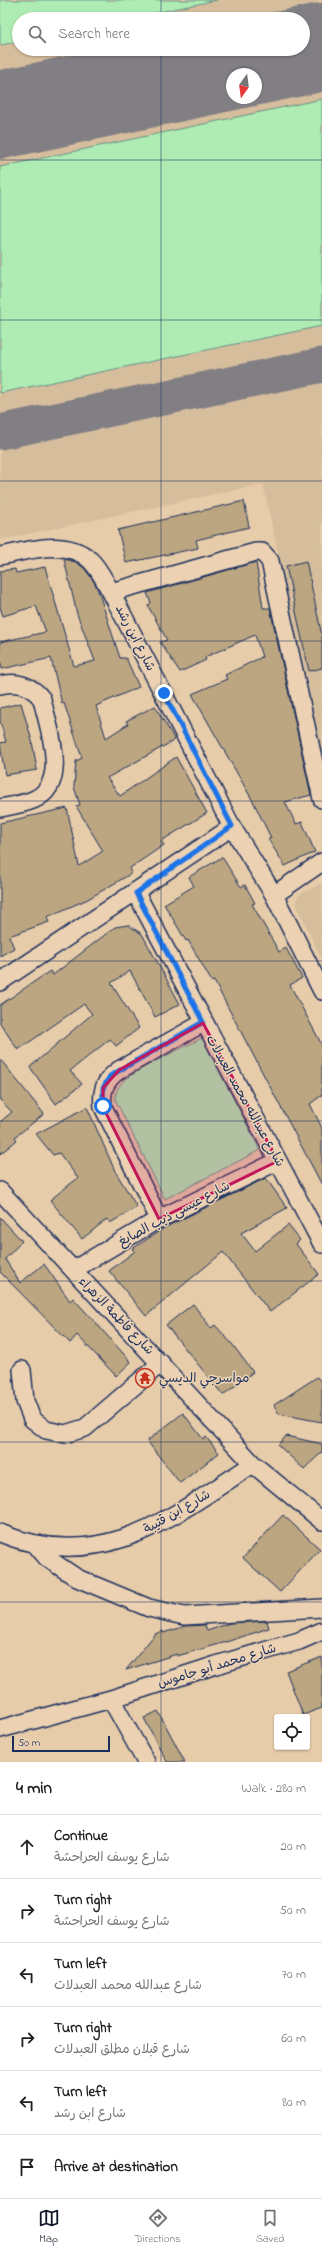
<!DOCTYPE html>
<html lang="en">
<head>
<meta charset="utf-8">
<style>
  body { margin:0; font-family:"Indie Flower","Playpen Sans Arabic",sans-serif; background:#f6f6f6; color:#202124 }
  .controls { position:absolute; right:12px; bottom:12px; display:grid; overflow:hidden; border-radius:4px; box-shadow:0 1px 3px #0004 }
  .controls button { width:36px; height:36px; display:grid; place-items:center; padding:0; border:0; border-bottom:1px solid #e0e0e0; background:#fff; color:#202124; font:20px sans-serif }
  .compass { position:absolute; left:226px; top:68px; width:36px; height:36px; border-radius:50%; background:#fff; box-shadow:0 1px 3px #0004; rotate:194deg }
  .scale { position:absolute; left:12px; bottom:10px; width:98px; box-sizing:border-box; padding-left:4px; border:2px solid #1b2f5e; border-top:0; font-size:11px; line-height:14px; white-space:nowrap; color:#1b2f5e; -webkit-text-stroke:3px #ecd2b3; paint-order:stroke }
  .stop { position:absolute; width:12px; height:12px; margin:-9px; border:3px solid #1a73e8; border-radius:50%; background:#fff }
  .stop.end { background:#1a73e8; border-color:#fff; box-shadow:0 1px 4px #0008 }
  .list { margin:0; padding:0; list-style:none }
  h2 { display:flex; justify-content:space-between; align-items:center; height:52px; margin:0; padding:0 16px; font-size:17px }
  h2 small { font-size:13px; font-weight:400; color:#757577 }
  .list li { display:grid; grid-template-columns:26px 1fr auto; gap:12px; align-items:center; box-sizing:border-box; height:64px; padding:0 16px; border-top:1px solid #e0e0e0 }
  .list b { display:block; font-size:15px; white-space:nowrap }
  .list p { margin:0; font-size:13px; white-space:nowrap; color:#757577 }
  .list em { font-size:13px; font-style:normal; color:#757577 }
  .icon { flex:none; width:22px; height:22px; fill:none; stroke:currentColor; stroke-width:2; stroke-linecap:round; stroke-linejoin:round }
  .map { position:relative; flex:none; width:322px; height:1762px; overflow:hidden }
  .search { position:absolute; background:#fff; box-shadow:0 1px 3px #0004; left:12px; right:12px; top:12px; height:44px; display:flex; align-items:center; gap:10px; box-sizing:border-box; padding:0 14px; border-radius:22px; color:#757577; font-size:15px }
  .sheet { height:436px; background:#fff }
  nav { display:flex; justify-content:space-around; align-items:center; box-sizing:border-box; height:56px; border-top:1px solid #e0e0e0; background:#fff; font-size:11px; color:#757577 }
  nav a { display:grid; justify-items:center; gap:2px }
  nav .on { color:#111827 }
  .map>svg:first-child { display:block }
</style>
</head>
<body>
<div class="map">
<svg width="322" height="1762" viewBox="0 0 322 1762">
  <rect width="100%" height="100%" fill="#e7ccaa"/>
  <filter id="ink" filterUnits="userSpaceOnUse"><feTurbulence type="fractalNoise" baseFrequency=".025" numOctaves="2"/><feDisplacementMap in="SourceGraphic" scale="8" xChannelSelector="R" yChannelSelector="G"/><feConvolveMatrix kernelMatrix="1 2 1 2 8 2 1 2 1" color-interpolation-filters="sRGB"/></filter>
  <g filter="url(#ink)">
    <!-- built -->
    <path fill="#d6be9d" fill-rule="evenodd" d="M0,0H322V756L263,484L0,540ZM19,19H303V49H19ZM232,74H256V98H232Z
      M322,883V960L297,907L296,900L299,895Z"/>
    <!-- green -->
    <path fill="#aeecb3" stroke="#648e88" d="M0,0H217L126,19H19V42L0,45Z
      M322,99V326L0,393V167Z
      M202,1038L260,1150L165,1199L116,1101C115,1094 116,1090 121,1084C131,1071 185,1047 202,1038Z"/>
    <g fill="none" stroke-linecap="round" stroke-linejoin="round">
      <!-- taxiway -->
      <path stroke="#817e84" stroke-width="35" d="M0,432L322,365"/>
      <!-- runway -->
      <path stroke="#817e84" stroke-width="88" d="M0,115L322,47"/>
    </g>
    <!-- building -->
    <path fill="#bba681" stroke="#1b2f5e" d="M244,501L249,527L196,540L198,548L126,563L118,530Z
      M64,559L76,562L84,568L93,580L98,590L120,658H126L139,687L96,706L106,738L128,724L126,721L155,706L175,740L107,778L120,796L176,757L207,813L161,841L164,845L130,868L132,873L88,899L47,917L49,922L9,936L14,948L0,956V823L67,808L79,866L103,851L76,806L80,805L74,787L76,761L82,758L64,703L62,704L51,658L2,669L0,659V642L46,632L36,606L3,616L0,607V571L15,569L16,573L45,567L74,666L95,661L77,614Z
      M306,561L322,636V668L309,671L286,566Z
      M256,562L263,608H270L311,795L285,802L296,824L302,822L315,852L285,866L268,839L271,838L254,803L192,694L227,679L225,675L262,657L255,635L205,657L206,660L180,672L160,642L167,640L148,606L151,603L147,593Z
      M21,703L32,741L37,770L5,775L0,743L6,742L0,721V708Z
      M222,857L241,887L245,885L255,903L252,904L279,952L286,948L302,978L290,985L322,1045V1095L310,1104L322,1128V1185L214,981L212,982L188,940L186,941L164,904L194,886L189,877Z
      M128,925L142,934L180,1004L155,1017L130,971L111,983L139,1028L116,1046L110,1039L70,1071L82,1084L56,1104L30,1067L92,1014L84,1004L18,1050L0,1023V1005L50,971L53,975L115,927Z
      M0,1059L44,1114L15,1137L17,1140L0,1154V1122L12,1112L0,1100Z
      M87,1107L115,1171L137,1207L110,1223L107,1219L82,1239L50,1200L78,1178L59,1153L53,1155L36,1134Z
      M266,1178L287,1208L241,1233L255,1251L288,1225L300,1240L296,1244L319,1274L270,1312L223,1252L146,1316L109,1271L135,1251L132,1249L164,1228Z
      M0,1217L22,1241L5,1259L20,1283L44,1264L70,1301L73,1298L131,1362L116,1376L77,1335L70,1343L0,1272Z
      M193,1304L211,1328L215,1325L232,1344L253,1372L223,1395L166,1325Z
      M317,1377L322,1383V1422L279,1414L274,1405Z
      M183,1413L203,1439L206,1437L219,1453L180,1483L147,1441Z
      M286,1436L322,1444V1452L304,1469L278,1445Z
      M283,1515L320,1549L280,1592L243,1558Z
      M267,1621L269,1628L223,1643L177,1656V1654L126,1670L155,1634L163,1631V1633L186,1626L205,1625L207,1631L230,1623Z
      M322,1657V1708L303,1715L286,1671Z
      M158,1711L185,1762H167L144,1718Z"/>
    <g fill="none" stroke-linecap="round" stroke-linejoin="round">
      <!-- minor casing -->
      <g stroke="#1b2f5e" stroke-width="20">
        <path id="minor" d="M0,556C28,551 66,538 90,560C99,568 105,582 111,592L232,827L274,895L322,991
          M111,592L256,552H262L270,561L322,799
          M0,685C16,681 32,685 42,699C48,728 71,784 33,800C23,804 11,806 0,808
          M136,893L322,1244
          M274,895L322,862
          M0,982L232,827
          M0,1191L253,1464L322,1521
          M159,1219L103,1107C101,1090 105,1080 119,1070L203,1023
          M73,1270L159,1219L278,1161
          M22,1370L25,1401L32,1419L46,1430L65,1434L85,1428L161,1363
          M0,1533C102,1575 172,1517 253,1464
          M36,1545L47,1558L77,1578L149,1608L184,1616L322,1608
          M111,1699L146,1762
          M0,1729L111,1699L216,1665L299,1641L322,1631"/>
      </g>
      <!-- minor -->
      <use href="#minor" stroke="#ecd2b3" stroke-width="17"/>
    </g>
  </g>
  <g fill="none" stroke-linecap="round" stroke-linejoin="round" filter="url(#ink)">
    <!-- route -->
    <path stroke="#1a73e8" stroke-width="5" d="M103,1106V1088L110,1076L203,1022L136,893L232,826L164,693"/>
  </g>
  <!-- marked area -->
  <path fill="#c2185b" fill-opacity="0.2" stroke="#c2185b" stroke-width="3" stroke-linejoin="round" d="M203,1023L278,1161L159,1219L103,1107V1088L119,1070Z"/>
  <!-- grid -->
  <path fill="none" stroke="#1b2f5e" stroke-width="1" stroke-opacity="0.55" d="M161,0V19M161,49V1762M0,160H322M0,320H322M0,481H322M0,641H322M0,801H322M0,961H322M0,1121H322M0,1281H322M0,1442H322M0,1602H322"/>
  <!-- icons -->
  <defs>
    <g id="temple-ring" transform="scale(1)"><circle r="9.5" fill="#ecd2b3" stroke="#c8321e" stroke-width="1.5"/><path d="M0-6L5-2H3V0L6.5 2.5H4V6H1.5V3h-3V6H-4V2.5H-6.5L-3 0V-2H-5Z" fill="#c8321e"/></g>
  </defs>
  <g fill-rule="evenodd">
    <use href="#temple-ring" x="145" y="1378"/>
  </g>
  <g text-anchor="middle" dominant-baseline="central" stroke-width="3" stroke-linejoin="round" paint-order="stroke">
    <!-- street labels -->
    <g font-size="13" fill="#1b2f5e" stroke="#ecd2b3">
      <text transform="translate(135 638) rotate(63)">شارع ابن رشد</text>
      <text transform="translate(245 1101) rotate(61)">شارع عبدالله محمد العبدلات</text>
      <text transform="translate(174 1214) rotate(-28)">شارع عيسى ذيب الصايغ</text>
      <text transform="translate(116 1316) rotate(46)">شارع فاطمة الزهراء</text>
      <text transform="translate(177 1512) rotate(-30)">شارع ابن قتيبة</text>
      <text transform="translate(217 1666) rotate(-17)">شارع محمد أبو جاموس</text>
    </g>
    <!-- poi labels -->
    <g font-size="13" fill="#1b2f5e" stroke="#ecd2b3" text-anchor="start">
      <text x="159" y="1378">مواسرجي الديسي</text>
    </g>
  </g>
</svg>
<div class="controls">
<button><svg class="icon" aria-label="locate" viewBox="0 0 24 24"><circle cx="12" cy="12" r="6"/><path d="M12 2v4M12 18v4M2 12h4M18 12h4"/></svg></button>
</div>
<svg class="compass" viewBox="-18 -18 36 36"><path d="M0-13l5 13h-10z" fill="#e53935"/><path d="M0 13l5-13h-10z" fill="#757577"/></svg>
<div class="scale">50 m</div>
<div class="stop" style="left:103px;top:1106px"></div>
<div class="stop end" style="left:164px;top:693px"></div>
<div class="search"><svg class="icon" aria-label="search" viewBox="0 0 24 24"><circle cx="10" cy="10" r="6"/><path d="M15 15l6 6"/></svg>Search here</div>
</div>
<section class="sheet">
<h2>4 min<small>Walk · 280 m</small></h2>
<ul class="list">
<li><svg class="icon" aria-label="ahead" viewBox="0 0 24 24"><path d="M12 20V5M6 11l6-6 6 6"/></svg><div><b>Continue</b><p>شارع يوسف الحراحشة</p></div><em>20 m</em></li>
<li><svg class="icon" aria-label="right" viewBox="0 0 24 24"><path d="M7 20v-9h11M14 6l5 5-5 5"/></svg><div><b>Turn right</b><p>شارع يوسف الحراحشة</p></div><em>50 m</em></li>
<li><svg class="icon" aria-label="left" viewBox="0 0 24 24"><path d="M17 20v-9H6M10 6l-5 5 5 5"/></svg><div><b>Turn left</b><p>شارع عبدالله محمد العبدلات</p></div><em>70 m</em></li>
<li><svg class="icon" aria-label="right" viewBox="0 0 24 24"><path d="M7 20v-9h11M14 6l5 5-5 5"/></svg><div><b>Turn right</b><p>شارع قبلان مطلق العبدلات</p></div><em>60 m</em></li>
<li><svg class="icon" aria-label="left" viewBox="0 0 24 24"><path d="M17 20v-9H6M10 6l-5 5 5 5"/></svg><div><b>Turn left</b><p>شارع ابن رشد</p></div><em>80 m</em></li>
<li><svg class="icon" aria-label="arrive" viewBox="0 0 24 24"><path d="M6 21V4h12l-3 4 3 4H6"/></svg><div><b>Arrive at destination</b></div></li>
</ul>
</section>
<nav>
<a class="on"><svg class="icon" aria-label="map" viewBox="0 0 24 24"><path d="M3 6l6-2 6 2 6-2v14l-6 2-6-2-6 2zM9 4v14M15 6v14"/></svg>Map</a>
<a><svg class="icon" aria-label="directions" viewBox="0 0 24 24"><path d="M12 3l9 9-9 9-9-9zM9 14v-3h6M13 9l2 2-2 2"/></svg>Directions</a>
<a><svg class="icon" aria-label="saved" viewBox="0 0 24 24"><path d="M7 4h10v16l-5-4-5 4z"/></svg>Saved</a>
</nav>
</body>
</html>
